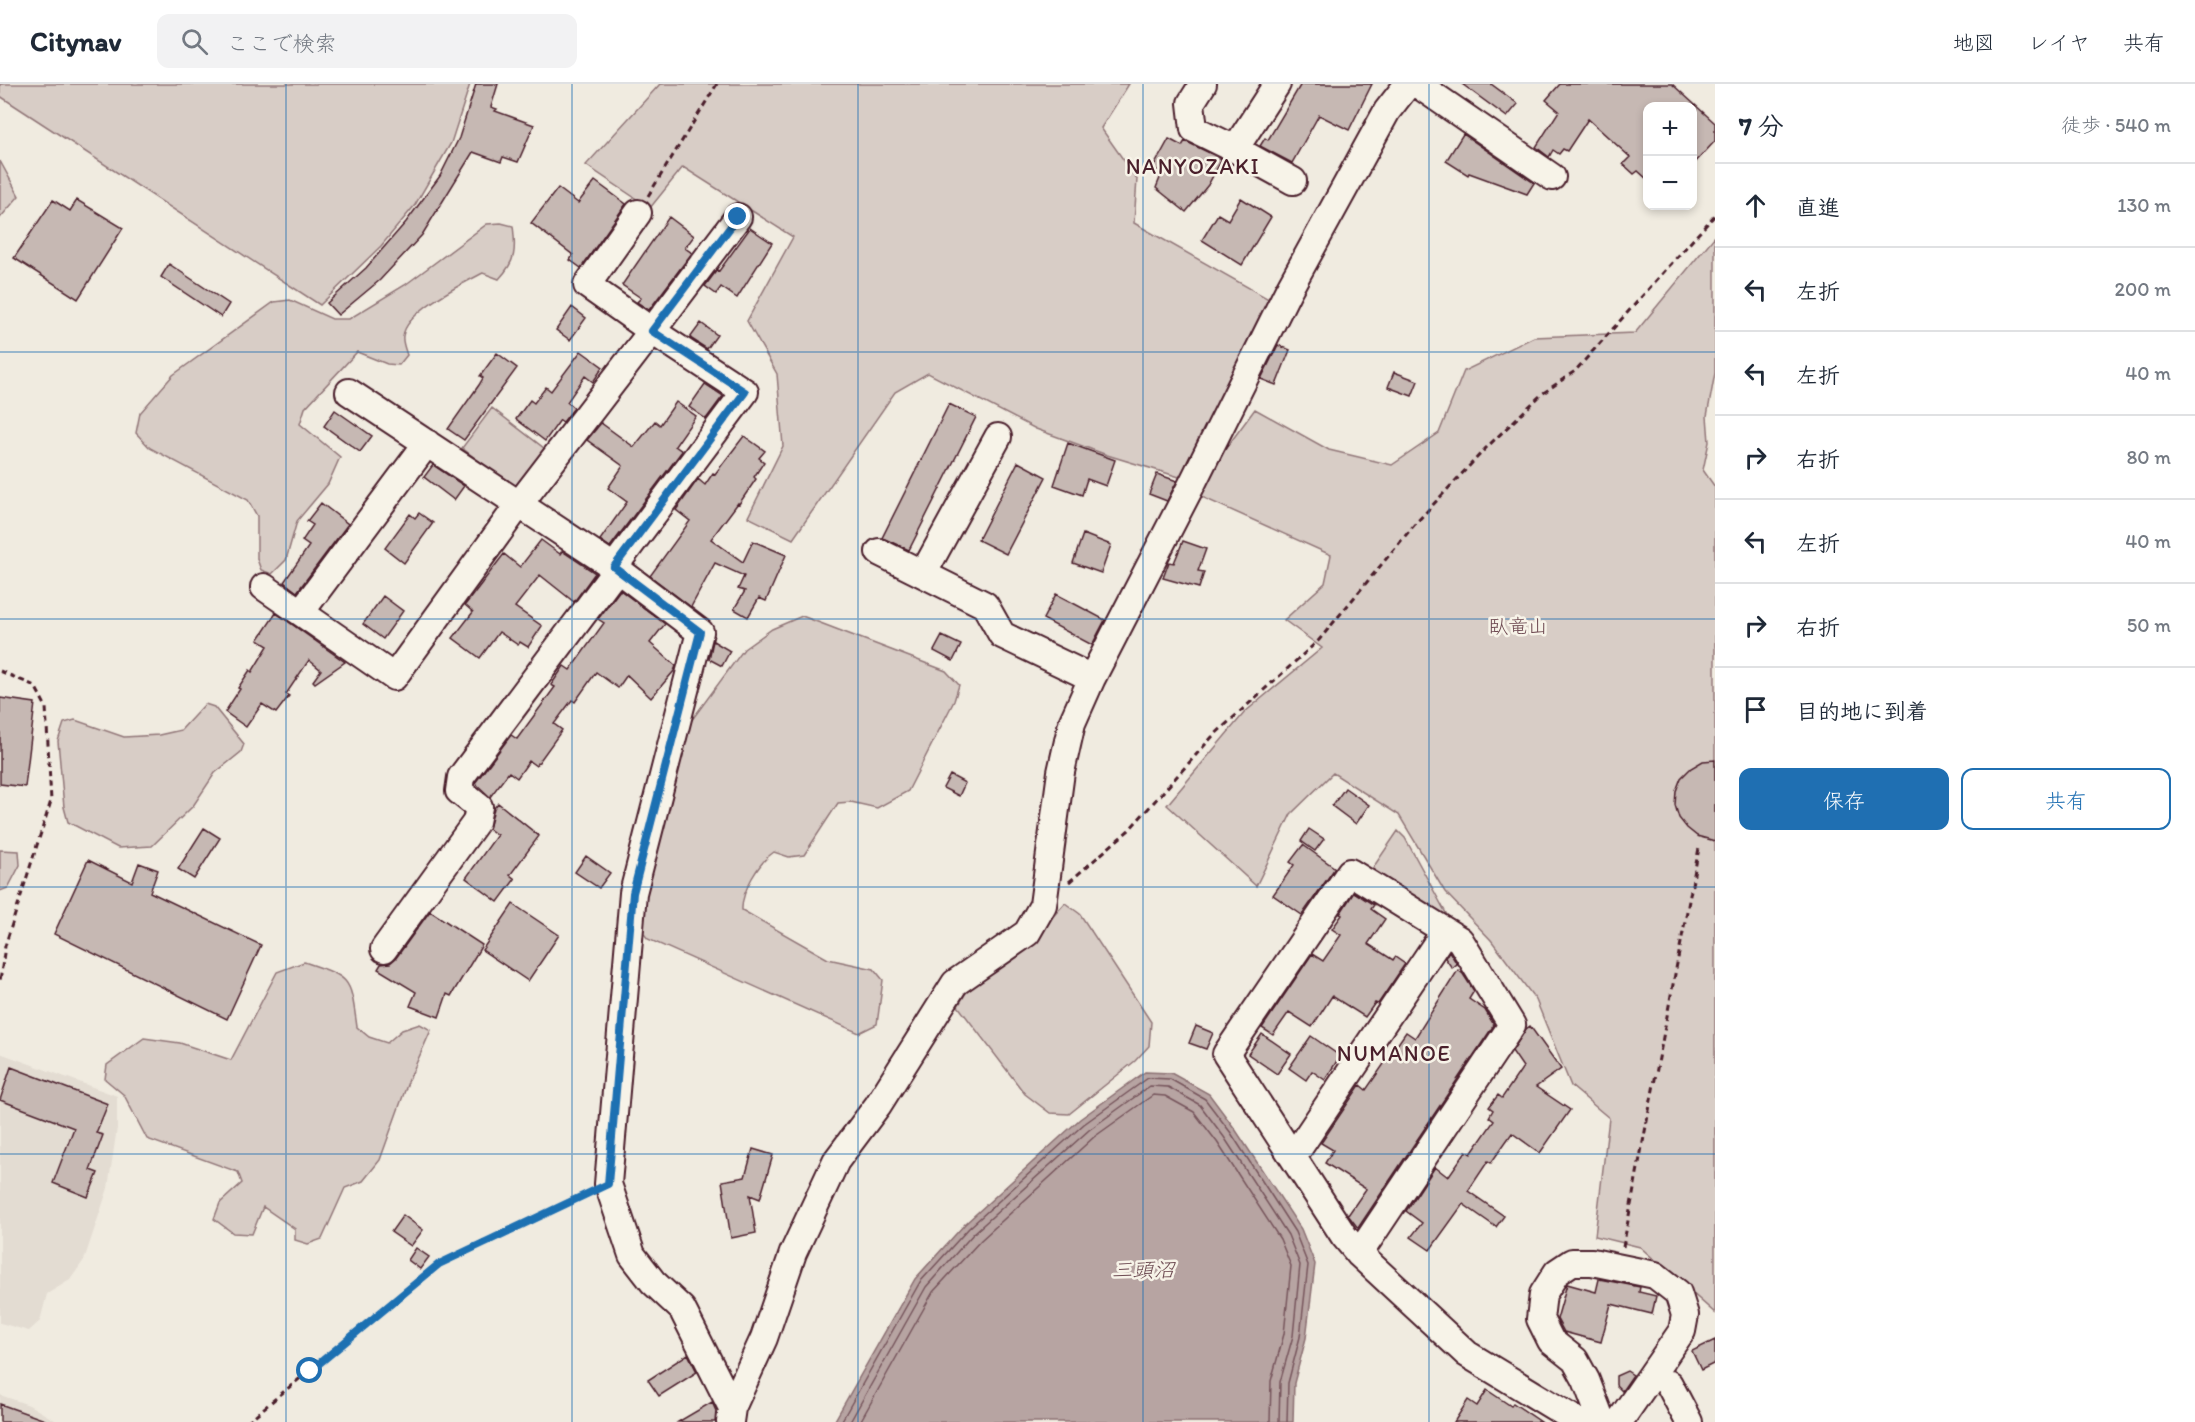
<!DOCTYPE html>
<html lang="ja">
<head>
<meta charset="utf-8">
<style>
  body { margin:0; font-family:Itim,"Klee One",sans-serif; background:#f2f2f3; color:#1f2937 }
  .controls { position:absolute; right:18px; top:18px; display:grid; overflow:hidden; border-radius:12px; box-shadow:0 3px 9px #0003 }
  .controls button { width:54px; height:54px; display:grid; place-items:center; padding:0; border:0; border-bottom:2px solid #e0e1e3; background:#fff; color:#1f2937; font:30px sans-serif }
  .stop { position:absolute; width:18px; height:18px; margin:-14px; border:4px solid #1f6fb2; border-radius:50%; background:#fff }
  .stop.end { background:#1f6fb2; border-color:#fff; box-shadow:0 2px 6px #0008 }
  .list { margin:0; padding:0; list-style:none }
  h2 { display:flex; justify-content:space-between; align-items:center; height:78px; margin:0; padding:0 24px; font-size:26px }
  h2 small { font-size:20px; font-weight:400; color:#747a83 }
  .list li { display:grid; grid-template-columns:39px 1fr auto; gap:18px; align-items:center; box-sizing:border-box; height:84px; padding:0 24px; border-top:2px solid #e0e1e3 }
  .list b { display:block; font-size:22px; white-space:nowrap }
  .list em { font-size:20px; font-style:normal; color:#747a83 }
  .actions { display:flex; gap:12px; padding:18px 24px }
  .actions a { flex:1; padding:14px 0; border:2px solid #1f6fb2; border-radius:12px; text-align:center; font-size:21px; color:#1f6fb2 }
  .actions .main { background:#1f6fb2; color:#fff }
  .icon { flex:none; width:33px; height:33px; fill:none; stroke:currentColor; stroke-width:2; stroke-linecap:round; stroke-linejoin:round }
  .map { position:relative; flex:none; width:1715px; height:1338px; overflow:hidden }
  header { display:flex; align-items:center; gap:36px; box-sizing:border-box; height:84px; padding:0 30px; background:#fff; border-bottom:2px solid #e0e1e3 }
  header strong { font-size:28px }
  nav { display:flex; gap:33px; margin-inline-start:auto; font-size:21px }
  .search { width:420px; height:54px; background:#f2f2f3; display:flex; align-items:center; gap:15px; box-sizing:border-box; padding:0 21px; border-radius:12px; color:#747a83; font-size:22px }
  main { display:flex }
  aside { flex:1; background:#fff }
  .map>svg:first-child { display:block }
</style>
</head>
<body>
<header>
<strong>Citynav</strong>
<div class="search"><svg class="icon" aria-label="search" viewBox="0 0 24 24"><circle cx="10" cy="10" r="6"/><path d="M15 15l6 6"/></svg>ここで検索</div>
<nav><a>地図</a><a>レイヤ</a><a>共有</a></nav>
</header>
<main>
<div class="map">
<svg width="1715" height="1338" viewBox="0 0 1715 1338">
  <rect width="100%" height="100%" fill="#f0ebe0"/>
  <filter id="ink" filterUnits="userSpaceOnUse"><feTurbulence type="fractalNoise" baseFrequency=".0167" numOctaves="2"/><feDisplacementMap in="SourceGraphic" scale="12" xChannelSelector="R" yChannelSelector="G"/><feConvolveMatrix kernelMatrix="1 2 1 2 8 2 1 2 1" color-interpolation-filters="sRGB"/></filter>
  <g filter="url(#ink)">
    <!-- built -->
    <path fill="#e3dcd2" d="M0,969L117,1012V1044L108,1104L84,1176L70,1196L47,1210L40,1237L29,1247L0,1239Z
      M0,1311L29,1321L58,1338H0Z"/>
    <!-- green -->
    <path fill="#d8cdc6" stroke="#917678" stroke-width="1.5" d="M0,0H470L451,59L415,121L381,162L320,221L0,12Z
      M660,0H1129L1101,44L1137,95L1134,139L1281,222L1186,395L1107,371L1036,345L928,289L895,308L793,455L748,433L783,362L777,290L747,237L793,153L683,83L650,124L586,81Z
      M0,77L19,112L0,134Z
      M501,139L513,142C516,166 516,177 499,195L483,189C462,200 406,227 403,252C402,258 405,265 407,271L399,281L387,280L357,268L305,324L300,340L340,373L328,400L297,437L286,476L272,490L261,486L257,475V432L248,416L150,364L136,349L140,329L173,291L274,218L290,216L332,235H349L405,201L487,140Z
      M1715,152V289L1707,332L1709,358L1703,386L1715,403V1229L1640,1163L1595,1152L1609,1034L1571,1002L1536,916L1491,856L1445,808L1399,731L1333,689L1291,730L1256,802L1167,721L1245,628L1322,564L1284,536L1325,499L1331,471L1193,409L1255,325L1329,366L1392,381L1439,349L1464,287L1534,253L1635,249Z
      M492,324L549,368L519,408L462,364Z
      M802,532L946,587L959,601L954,617L908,707L877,724L851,718L838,719L804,771L789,773L774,768C759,778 741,808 742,826L828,875L874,885L883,896L877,940L859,949L648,855L641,846L649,786L691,637L744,565L772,545Z
      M205,620L214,623L244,660L241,668L215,689L193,722L152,762L118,764L68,738L64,723L58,657L64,639L75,636L124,653L159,651L181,646Z
      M1398,747L1405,754L1447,831L1444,838L1370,788Z
      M0,766L19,767L20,781L8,804L0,807Z
      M1065,819L1080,830L1151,938L1149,962L1135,977L1069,1030L1050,1029L1025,1010L958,922L973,897L1034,854Z
      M304,878C352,894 350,893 357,943L369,953L387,959L402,946L420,940L431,946L408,998L380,1076L363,1097L345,1104L322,1155L308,1160L295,1156V1145L263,1123L252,1150L233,1149L214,1135L220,1119L242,1099L238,1088L147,1055L124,1011L105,995L107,981L144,954L180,959L231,976L277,888Z"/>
    <!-- water -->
    <path fill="#b7a4a2" stroke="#8b6f72" stroke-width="1.5" d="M1145,988L1171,989L1209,1010L1235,1045L1301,1145L1315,1180L1306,1254L1294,1299L1293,1338H834L915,1195L965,1140L1080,1035Z"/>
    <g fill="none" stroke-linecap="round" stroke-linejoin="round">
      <!-- shore -->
      <path stroke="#76545b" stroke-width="1.5" d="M841,1338L920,1198L969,1144L1084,1040L1148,994L1170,995L1205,1015L1231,1049L1295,1148L1308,1181L1300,1253L1288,1299L1287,1338
        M850,1338L926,1203L974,1149L1089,1046L1150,1002L1168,1003L1200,1021L1224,1053L1288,1151L1300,1181L1293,1252L1280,1298L1279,1338
        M860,1338L933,1208L981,1156L1094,1053L1153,1011L1165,1012L1194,1028L1217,1058L1280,1155L1291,1182L1284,1250L1271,1297L1270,1338"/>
    </g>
    <!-- building -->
    <path fill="#c6b8b3" stroke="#4a1f2b" stroke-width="1.5" d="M476,0H498L491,23L497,25L495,27L534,41L518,78L503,73L501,78L473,68L422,151L380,196L338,231L327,219L366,184L406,138L440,92L459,54Z
      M1301,0H1372L1349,46L1319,31L1292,79L1260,62L1265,54L1268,56Z
      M1462,0H1491L1518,20L1507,33Z
      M1560,0H1672L1715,39V57L1692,82V22H1647V95L1638,87L1634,90L1623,80L1630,73L1588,35L1567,67L1563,65L1559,70L1553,66L1549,73L1536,63L1559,27L1546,16Z
      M1463,50L1534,99L1527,110L1469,89L1468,91L1446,77Z
      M1169,55L1182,62L1185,57L1222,75L1208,101L1186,128L1156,104L1162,89L1153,84Z
      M595,97L626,120L581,184L570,176L573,171L531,139L558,104L578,119Z
      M1241,114L1271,133L1242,181L1202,156L1218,130L1228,136Z
      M53,116L70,127L77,116L123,144L78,215L14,174Z
      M669,133L694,152L685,164L692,169L649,226L637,218L641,214L622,201Z
      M750,144L772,159L737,214L721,203L716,210L705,202L717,186L719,187Z
      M169,180L229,220L221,233L161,193Z
      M572,223L586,234L570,256L556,246Z
      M701,239L717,251L707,265L690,254Z
      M1278,261L1290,266L1276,301L1261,295Z
      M581,267L603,283L593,298L585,292L567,318L574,324L563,338L560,336L545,357L516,335L530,316L534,319L546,303L551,307Z
      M497,269L517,284L464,356L448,345L479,301L483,294L480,292Z
      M1394,288L1418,297L1412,312L1388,303Z
      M705,300L723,312L706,335L689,323Z
      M676,318L696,332L675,362L682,367L610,463L600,456L627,418L608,404L623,382L587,356L601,339L634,363L655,337L660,341Z
      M949,320L976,333L909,466L882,454Z
      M335,326L372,352L360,368L324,342Z
      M744,352L765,367L759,374L764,378L754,393L756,395L739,420L738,419L711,455L743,478L753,457L786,471L766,517L759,514L748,533L734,525L745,507L738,505L744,492L715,479L691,523L650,492L690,437L676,426L698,395L705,401L713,389L715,390Z
      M1068,359L1115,376L1106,402L1087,395L1082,411L1054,401Z
      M1018,378L1046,393L1006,470L978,456Z
      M433,381L464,402L454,416L424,393Z
      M1157,390L1177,397L1167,417L1149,410Z
      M321,419L348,440L297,508L284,498L309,462L302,457L313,441L307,437Z
      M419,429L433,439L404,479L385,464L410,430L415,434Z
      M1083,450L1111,461L1101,489L1073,479Z
      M541,456L560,470L562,467L595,489L574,518L540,491L515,523L542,542L528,563L520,558L518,561L499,548L480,574L453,554L473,528L465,521L504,470L520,483Z
      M1183,457L1206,465L1198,487L1204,488L1199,504L1163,494L1169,478L1174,479Z
      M620,506L665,540L650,559L676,582L674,587L651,614L627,591L618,604L596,588L575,618L572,616L554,640L562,646L536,682L529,677L517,694L509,688L490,713L475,699L511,651L517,655L555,603L551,601L564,582L570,586L604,539L598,535Z
      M1056,510L1105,536L1092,561L1043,535Z
      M383,512L403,527L383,555L363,540Z
      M276,529L345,578L315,599L313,597L321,586L309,576L286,610L289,612L276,629L262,620L246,643L225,628L240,605L238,604L250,586L252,588L268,562L258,556Z
      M942,552L961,561L953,577L934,567Z
      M713,557L730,567L722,582L709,575Z
      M0,614L35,619L25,703L0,700Z
      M1715,676V757L1697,752L1687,744L1679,734L1675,721L1676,707L1681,694L1691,684L1703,677Z
      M950,691L965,699L959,712L943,704Z
      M1345,704L1369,721L1356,740L1332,722Z
      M498,719L539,752L510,791L515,795L498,818L466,794L497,751L489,745L494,724Z
      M204,744L220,754L194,795L178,785Z
      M1309,745L1324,755L1315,767L1301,757Z
      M1303,761L1335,784L1302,831L1273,811L1294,781L1290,778Z
      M586,772L610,789L599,804L575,788Z
      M88,776L132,798L139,779L158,786L150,808L261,861L227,935L54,850Z
      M1354,808L1374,821L1371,825L1385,835L1368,860L1393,876L1395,873L1405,880L1378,920L1375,919L1365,933L1332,912L1312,943L1289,928L1273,951L1262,944L1312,870L1323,877L1341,851L1332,845L1342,831L1340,830Z
      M513,820L559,851L528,897L482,866Z
      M430,827L482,861L451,912L447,910L439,933L410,922L416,908L378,885L381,880L390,879L396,874Z
      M1449,867L1457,880L1452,884L1445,874Z
      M1458,886L1463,890L1474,907L1469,915L1485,926L1494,941L1358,1144L1348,1131L1366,1105L1325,1079L1333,1066L1321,1059L1360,1001L1366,1006L1406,948L1415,954Z
      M1196,942L1213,949L1206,965L1189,959Z
      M1530,942L1561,985L1536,1003L1570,1026L1540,1069L1512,1049L1491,1079L1488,1077L1468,1107L1504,1132L1496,1143L1463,1120L1430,1166L1411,1153L1422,1139L1406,1127L1435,1083L1448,1093L1466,1067L1471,1070L1494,1037L1489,1033L1493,1026L1489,1023L1498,1011L1502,1014L1523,983L1512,967L1526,945Z
      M1262,950L1291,970L1277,990L1248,970Z
      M1311,952L1340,972L1325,996L1312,987L1306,996L1289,984Z
      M11,983L108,1020L96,1049L103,1051L90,1086L98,1089L88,1113L53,1099L74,1044L0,1016Z
      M753,1065L773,1071L760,1115L750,1111L756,1149L731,1154L722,1097L745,1093Z
      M403,1131L423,1146L411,1162L391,1148Z
      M416,1164L429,1173L420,1185L408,1176Z
      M1599,1195L1640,1203L1639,1208L1656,1212L1652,1230L1611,1220L1601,1258L1564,1248L1557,1235L1567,1200L1596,1208Z
      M1715,1256V1279L1701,1286L1692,1267Z
      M688,1270L697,1288L659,1312L648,1296Z
      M1627,1287L1633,1291L1622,1307L1616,1301V1292Z
      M1487,1306L1511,1322L1513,1319L1541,1338H1454L1468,1316L1477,1322Z
      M712,1318L716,1327L715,1338H678Z
      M0,1320L45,1336V1338H0Z"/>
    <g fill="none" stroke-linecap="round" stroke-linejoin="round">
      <!-- minor casing -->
      <g stroke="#4a1f2b" stroke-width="30">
        <path id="minor" d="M1203,0L1191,19L1194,45L1235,65L1277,0
          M1417,0L1552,93
          M1235,65L1293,97
          M349,308L617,485L700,548L633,809L608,1100L632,1171L653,1198L682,1225L732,1324
          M879,468L985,521L1002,551L1092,594
          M614,483L745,308L652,247L738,133
          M923,490L998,353
          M264,503L394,593L520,419L652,247L587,201L638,129
          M301,528L427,359
          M384,865L476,738L479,723L459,707L461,693L617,485
          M1293,1073L1445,847
          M1359,1170L1512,941L1460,856L1350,788L1226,970L1344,1152L1359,1170L1467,1270L1579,1338
          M1669,1300L1689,1338
          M730,1338L732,1324L764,1254L793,1169L836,1077L878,1021L955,899L1027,849L1043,821L1061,688L1072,639L1092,594L1190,404L1288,207L1387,27L1408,0
          M1602,1338L1586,1296L1575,1276L1551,1257L1540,1235L1543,1210L1557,1188L1572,1178H1592L1655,1191L1678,1209L1685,1231L1682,1247L1619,1338"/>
      </g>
      <!-- path -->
      <path stroke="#4a1f2b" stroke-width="3" stroke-dasharray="6 4.5" stroke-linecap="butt" d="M648,112L717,0
        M0,587L35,602L46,623L51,717L5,862L0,897
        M1069,798L1129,746L1212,653L1319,556L1415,440L1486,364L1542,310L1575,287L1715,131
        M1623,1163L1699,764
        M247,1338L439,1180L589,1109"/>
      <!-- minor -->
      <use href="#minor" stroke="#f7f3e8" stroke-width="26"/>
    </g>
  </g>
  <g fill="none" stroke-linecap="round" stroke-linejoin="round" filter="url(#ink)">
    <!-- route -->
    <path stroke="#1f6fb2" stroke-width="8" d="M310,1287L439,1180L608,1100L633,809L700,548L614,483L745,308L652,247L738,133"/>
  </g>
  <!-- grid -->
  <path fill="none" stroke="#1f6fb2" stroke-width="1.5" stroke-opacity="0.55" d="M286,0V1338M572,0V1338M858,0V1338M1143,0V1338M1429,0V1338M0,268H1715M0,535H1715M0,803H1715M0,1070H1715"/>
  <g text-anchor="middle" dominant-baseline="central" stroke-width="5" stroke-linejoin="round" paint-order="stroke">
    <!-- park labels -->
    <g font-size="20" fill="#6e4a52" stroke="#f7f3e8">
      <text x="1518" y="542">臥竜山</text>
    </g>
    <!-- water labels -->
    <g font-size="21" font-style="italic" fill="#704e55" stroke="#f7f3e8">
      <text x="1143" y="1185">三頭沼</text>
    </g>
    <!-- quarter labels -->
    <g font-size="22" letter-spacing="1.5" fill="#4a1f2b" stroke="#f7f3e8">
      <text x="1193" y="82">NANYOZAKI</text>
      <text x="1394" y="969">NUMANOE</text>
    </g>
  </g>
</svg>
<div class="controls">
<button>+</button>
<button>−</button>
</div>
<div class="stop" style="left:310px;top:1287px"></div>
<div class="stop end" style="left:738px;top:133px"></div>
</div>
<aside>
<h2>7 分<small>徒歩 · 540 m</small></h2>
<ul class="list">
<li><svg class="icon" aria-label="ahead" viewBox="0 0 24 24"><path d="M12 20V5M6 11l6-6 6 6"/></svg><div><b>直進</b></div><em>130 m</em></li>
<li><svg class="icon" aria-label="left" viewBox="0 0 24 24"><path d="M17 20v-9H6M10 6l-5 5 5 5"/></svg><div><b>左折</b></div><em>200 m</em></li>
<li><svg class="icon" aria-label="left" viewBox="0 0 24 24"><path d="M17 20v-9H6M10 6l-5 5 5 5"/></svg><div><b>左折</b></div><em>40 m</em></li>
<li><svg class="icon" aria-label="right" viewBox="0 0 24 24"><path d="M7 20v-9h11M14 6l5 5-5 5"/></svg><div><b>右折</b></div><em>80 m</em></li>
<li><svg class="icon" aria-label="left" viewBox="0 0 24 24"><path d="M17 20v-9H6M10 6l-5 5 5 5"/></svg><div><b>左折</b></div><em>40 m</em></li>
<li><svg class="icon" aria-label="right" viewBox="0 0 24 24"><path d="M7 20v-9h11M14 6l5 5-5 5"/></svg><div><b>右折</b></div><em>50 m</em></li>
<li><svg class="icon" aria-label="arrive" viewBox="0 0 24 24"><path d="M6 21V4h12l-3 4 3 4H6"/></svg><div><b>目的地に到着</b></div></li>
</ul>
<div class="actions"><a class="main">保存</a><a>共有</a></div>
</aside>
</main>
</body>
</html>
